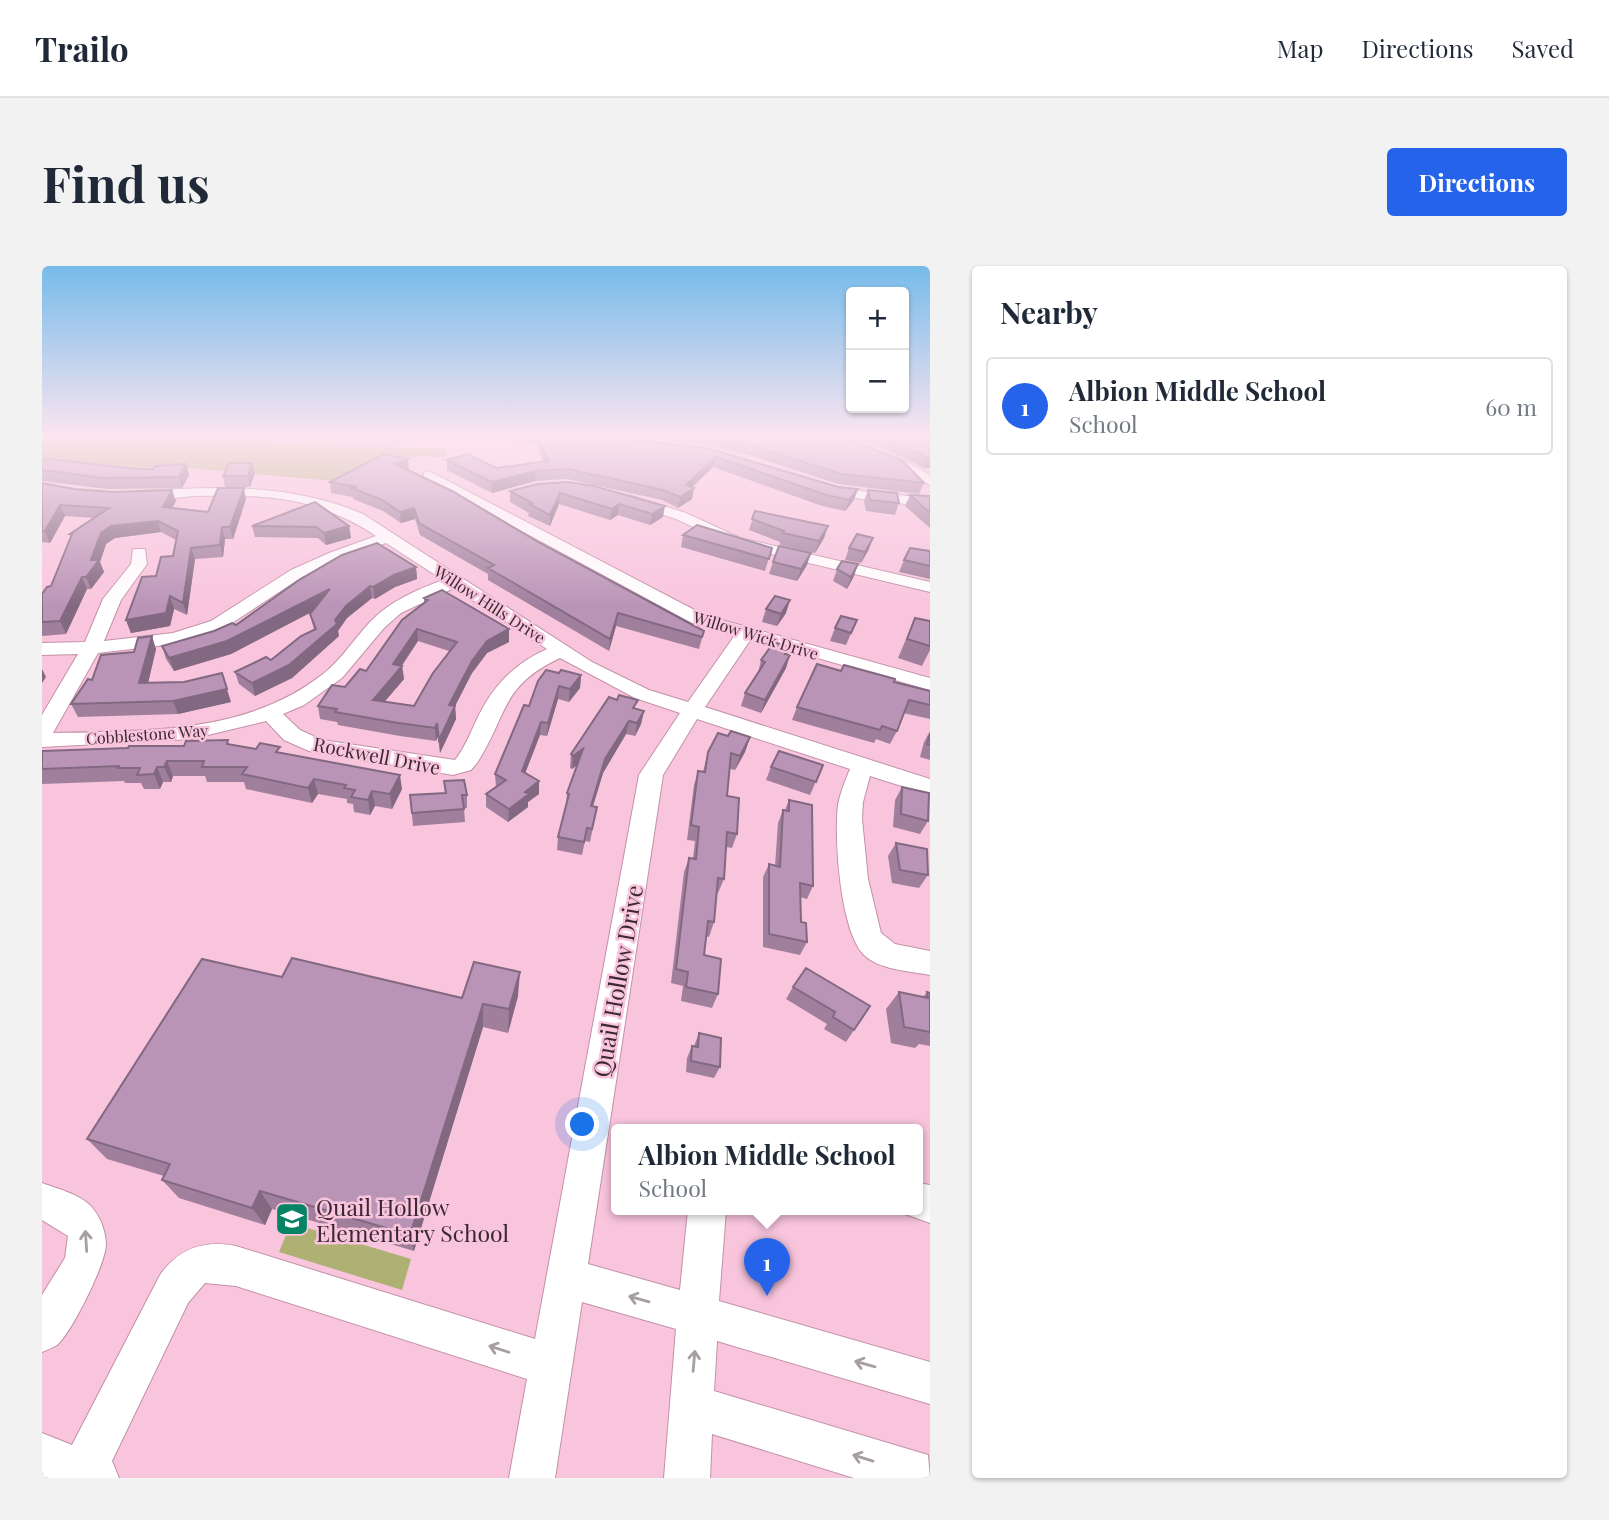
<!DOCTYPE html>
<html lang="en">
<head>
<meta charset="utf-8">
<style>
  body { margin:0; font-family:"Playfair Display",serif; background:#f2f2f3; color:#1f2937 }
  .controls { position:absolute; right:21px; top:21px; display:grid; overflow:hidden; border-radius:7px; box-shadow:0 2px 5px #0004 }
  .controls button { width:63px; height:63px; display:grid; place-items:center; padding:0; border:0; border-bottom:2px solid #e0e1e3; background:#fff; color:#1f2937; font:35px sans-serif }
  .you { position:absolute; left:541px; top:859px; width:24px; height:24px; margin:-18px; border:5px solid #fff; border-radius:50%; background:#1a73e8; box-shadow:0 0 0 10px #1a73e833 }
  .badge { display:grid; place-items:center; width:46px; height:46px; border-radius:50%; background:#2563eb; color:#fff; font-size:23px; font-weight:700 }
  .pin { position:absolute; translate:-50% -58px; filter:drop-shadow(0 2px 4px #0008) }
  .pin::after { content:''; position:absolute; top:37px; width:24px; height:21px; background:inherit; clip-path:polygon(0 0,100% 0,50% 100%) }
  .popup { position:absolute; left:569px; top:858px; width:312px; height:91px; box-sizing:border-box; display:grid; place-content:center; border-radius:7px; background:#fff; filter:drop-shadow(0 2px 5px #0005); font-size:23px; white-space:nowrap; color:#747a83 }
  .popup b { font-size:26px; color:#1f2937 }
  .popup::after { content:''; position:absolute; left:50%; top:100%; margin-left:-14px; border:14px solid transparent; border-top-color:#fff }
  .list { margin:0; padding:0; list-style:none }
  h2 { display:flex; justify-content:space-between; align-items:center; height:91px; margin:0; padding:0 28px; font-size:30px }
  h2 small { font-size:23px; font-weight:400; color:#747a83 }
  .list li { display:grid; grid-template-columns:46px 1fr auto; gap:21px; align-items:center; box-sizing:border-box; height:98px; margin:0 14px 14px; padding:0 14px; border:2px solid #e0e1e3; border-radius:7px }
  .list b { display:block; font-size:26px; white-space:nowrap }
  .list p { margin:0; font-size:23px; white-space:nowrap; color:#747a83 }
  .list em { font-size:23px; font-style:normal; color:#747a83 }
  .map { position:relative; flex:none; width:888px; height:1212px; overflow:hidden; border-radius:7px }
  header { display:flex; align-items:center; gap:42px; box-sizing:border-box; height:98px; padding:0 35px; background:#fff; border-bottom:2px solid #e0e1e3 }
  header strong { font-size:33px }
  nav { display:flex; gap:38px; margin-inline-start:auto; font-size:24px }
  .intro { display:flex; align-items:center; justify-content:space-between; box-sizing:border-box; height:168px; padding:0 42px }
  h1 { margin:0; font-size:49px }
  .button { padding:18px 32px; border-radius:7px; background:#2563eb; color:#fff; font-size:24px; font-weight:700 }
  main { display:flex; gap:42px; padding:0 42px }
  aside { flex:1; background:#fff; border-radius:7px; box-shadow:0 2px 5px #0004 }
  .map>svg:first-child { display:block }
</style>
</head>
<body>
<header>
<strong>Trailo</strong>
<nav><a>Map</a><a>Directions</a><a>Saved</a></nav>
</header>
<div class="intro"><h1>Find us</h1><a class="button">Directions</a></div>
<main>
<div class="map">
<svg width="888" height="1212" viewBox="0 0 888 1212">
  <rect width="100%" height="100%" fill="#f9c5dd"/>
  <!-- green -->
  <path fill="#afb073" d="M0,171C135,171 269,180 404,183L402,191C357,190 351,189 316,217L122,200L95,202L90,207L0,204Z
    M249,957L369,993L360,1024L237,986Z"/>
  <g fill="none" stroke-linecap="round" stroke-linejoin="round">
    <!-- minor casing -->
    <g stroke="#c291a8" stroke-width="2">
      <path id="minor" d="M780,171C816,170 857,191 888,209V219L856,202Z
        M387,205L662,349L888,412V424L709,373L663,441L888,513V529L828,510L821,536L820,553L826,613L839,667L853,678L888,685V709C868,705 836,704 821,688C798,662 792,573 796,539C798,527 803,515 808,503L655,453L621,509L546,998L638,1024L646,944H684L677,1035L888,1096V1138L675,1075L672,1125L886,1189L888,1212H812L670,1168L668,1212H622L634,1063L540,1036L513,1212H467L485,1113L194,1020L163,1017L146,1037L70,1195L77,1212H0V1167L30,1179L118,1009C137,982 162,974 194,980L493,1073L597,509L638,447L593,432L518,392C458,420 466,449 435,497L429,504L411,509L267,485L242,474L224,455L149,473L0,481V449L36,388L0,389V377L43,376L61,333L89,298L91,283H103L105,298L79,334L62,375L131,367L169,355L249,304L287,287L334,270C276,231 223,228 154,230C134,231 110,237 90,232L88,229L95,225C174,221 247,216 321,248L550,396L607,424L646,436L693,369L650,357L382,212V206ZM344,277L401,314C374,324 348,335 328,356C312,373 300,393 281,408C205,468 104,465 11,467L56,387L132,378L181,363L260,311L298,293ZM412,322L505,383C470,399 450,421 434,455C428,468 422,483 413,494L280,474L258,464L241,448L262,439L300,412L342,362L359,347Z
        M781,218L831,227L888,232V240L831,235L776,225V219Z
        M587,229L644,247L698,272L888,316V326L688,278L634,253L582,236L580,233Z
        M0,917C16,923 42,929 52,944C59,953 64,967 64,979C63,999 30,1066 15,1079C11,1082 4,1084 0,1086V1029L23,992L26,970L0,954Z
        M876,917L888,919V957L863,948L861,944H876Z"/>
    </g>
    <!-- minor -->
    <use href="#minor" fill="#fff" fill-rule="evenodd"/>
  </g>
  <!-- wall -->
  <path fill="#a07f9d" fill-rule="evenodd" d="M132,171H176L173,176L161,172L144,175Z
    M446,171H565L665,182L812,234L803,245L780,240L671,201L650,221L652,222L650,233L636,242L620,234L525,213L493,215L450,227L405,204V194L454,202L501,195L494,178L446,172Z
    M632,171H888V202H882L837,180L802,171L882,217L877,228L796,218L707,189L664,179L631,176Z
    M0,194L94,203H111L144,198L147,209L140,222L65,223L0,215Z
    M366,204L498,277L662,365L657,383L574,360L567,385L446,314V308L378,269L373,253L359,257L341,245L311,233V231L289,227L288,216L367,204Z
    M213,207L208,221H183L181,210Z
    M526,216L621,251L608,259L576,249L568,254L517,238L508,260L486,250L487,247L468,236V225Z
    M0,217L32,223L134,235L130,242L166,246L204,233L191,273H183L181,291L153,293L145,349L132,343L128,360L89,367L84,354L114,310L131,290L134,274L119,266L73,272L64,278L58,296L62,306L49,323H45L24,368L0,370V328L9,320L29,271L28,268L52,252L23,250L8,277L0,276Z
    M826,224L857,237L853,249L824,245L822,235Z
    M868,229L888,230V262L863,240Z
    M713,245L786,260L782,272L773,287L738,279V276L707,264Z
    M210,260H307L309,272L284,279L276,272L213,271Z
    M641,269L730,282L723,305L639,281Z
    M807,282L827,283L819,297L803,294Z
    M888,285V313L857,306L862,294Z
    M731,296L765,299L755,315L727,308Z
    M374,301L375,313L353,321L333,333L330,332L305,352L296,365L297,370L250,412L213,430L197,418L193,406L229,394L272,364L268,348L270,346L189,388L132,405L124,393L120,380L194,359Z
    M795,303L812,310L805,323L791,315Z
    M382,332L467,363V376L445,387L430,407L413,440L414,453L398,487L396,470L394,475L358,470L296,459L295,456L278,453L276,440L324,405L382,337ZM376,375L407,385L372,440L342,436L362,413L360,400Z
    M724,343L744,347L735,360L720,356Z
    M873,352L888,355V384L880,400L856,392Z
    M815,354L804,379L788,375L793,362Z
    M114,383L106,417L189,436L136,448L36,451L29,438L92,386Z
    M746,388L744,402L719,447L699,440L703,427L716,407L719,394Z
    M799,405L852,416L888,425V453L861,447L855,465L848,478L834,473L832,477L750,454L755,441Z
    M517,407L539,409L538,422L527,436L516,433L505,470L498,469L483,507L497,515V528L486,536V541L466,556L444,541V528L454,521L453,508L487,440Z
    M575,434L594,443L602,445L599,458L593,470L584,468L561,507L551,540L555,541L548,576L543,575L540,589L515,584L516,571L524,540L525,527L535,499L530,503L528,502L529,488Z
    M888,465V494L878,491L882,476Z
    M686,470L708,471L703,486L693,504L688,503L685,530L695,568L690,582L684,581L682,613L676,627H675L672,656L667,671L664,670L662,689L676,728L670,742L639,735L641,720L629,717L642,606L647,592H651L653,575L645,574L652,519L656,505L661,506L666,486Z
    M187,478L240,487L360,523L350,543L333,540L328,549L312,546L311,538L305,537V533L276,528L270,537L204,523L202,516H165L163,510H131L129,516H121L118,523H102L99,517H83L82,515L0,518V485Z
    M781,499L768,529L724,514L729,501Z
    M402,515L425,529V542H422L423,556L371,560L368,529L403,527Z
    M860,521L886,555L878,568L851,561L853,534Z
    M747,534L771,620L765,633L758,631L759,656L765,676L758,689L721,681V611L727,598L733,600L736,557L741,544H743Z
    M854,577L886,609L877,622L850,617L846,590Z
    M764,702L812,764L804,776L782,763L785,758L744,733L751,721Z
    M240,711L420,732L476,730L466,767L441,761L372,985L230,943L223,959L137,932L120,914L122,910L65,893L45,873Z
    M857,726L881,731L885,726L888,727V780L877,778L873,782L849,777L844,743Z
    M657,767L678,801L672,812L644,806L645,792L650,780H652Z"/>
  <!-- shaded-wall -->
  <path fill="#826880" d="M143,171H161V172L144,175Z
    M674,191L671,201L645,226L652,222L650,233L636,242L638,231L644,219Z
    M886,192H888V202H882Z
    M366,193L367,204L354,209L353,198Z
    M210,197L213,207L208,221L206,210Z
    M144,198L147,209L140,222L137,211Z
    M494,205L493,215L450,227V216Z
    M202,222L204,233L191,273L188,261Z
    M816,223L812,234L803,245L807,234Z
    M130,224L134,235L125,252L121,241Z
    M518,227L517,238L508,260V249Z
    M577,238L576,249L568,254L570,243Z
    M18,239L23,250L8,277L3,265Z
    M623,240L621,251L608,259L610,248Z
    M372,242L373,253L359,257L358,246Z
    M116,255L119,266L73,272L64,278L58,296L62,306L49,323L44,311L59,267L69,260Z
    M307,260L309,272L284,279L282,267Z
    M786,260L782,272L773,287L777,275Z
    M180,261L183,273L181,291L178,279Z
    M831,272L827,283L819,297L823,286Z
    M149,282L153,293L145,349L141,337Z
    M769,287L765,299L755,315L759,303Z
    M816,298L812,310L805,323L809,311Z
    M374,301L375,313L353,321L333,333L331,321L352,309Z
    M40,311L45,323L24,368L18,355Z
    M328,320L330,332L305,352L296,365L297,370L250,412L213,430L210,417L293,354L304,340Z
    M288,323L290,335L189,388L132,405L127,392Z
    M128,330L132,343L128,360L89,367L84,354Z
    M748,334L744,347L735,360L739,348Z
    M576,347L574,360L567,385L568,373Z
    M375,363L376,375L356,404L360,400L362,413L333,447L331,434L351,398Z
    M467,363V376L445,387L430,407L413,440L414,453L398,487L397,474L407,439L430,395L445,375Z
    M110,370L114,383L103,430L97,417Z
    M748,389L744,402L719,447L723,434Z
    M0,403L4,411L0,417Z
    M539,409L538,422L527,436L528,423Z
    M517,420L516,433L505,470L506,457Z
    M185,423L189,436L136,448L131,435Z
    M602,445L599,458L593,470L595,457Z
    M587,455L584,468L561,507L547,553L549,540L563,493Z
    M499,456L498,469L479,518L480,505Z
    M395,457L396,470L394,475L393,462Z
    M708,471L703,486L693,504L698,490Z
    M541,483L539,496L530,503L531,490Z
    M125,495L131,510L129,516L122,501Z
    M115,501L121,516L118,523L112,508Z
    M358,509L360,523L350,543L348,528Z
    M272,513L276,528L270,537L266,522Z
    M497,515V528L486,536V541L466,556L467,543L483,526Z
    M330,525L333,540L328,549L326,534Z
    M478,706L476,730L466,767L467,743Z
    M441,738V761L372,985L368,969Z
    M218,925L230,943L223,959L210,942Z"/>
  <!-- building -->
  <path fill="#ba94b7" stroke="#826880" stroke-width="2" fill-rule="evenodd" d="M496,171H565L665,182L796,221L816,223L807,234L784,229L674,191L644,219L652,222L638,231L621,224L526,203L494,205L450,216L405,194L426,188L454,202L506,195Z
    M672,171H801L861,195L882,217L799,208L709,179Z
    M841,171H888V192H886Z
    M342,188L366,193L353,198L410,225L498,277L662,365L660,371L576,347L568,373L446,302L452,299L377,257L372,242L358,246L340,234L310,222L315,221L288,216Z
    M6,193L94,203H111L113,200L144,198L137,211L61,212L0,204V194Z
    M187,197H210L206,210H181Z
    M526,216L552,220L623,240L610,248L577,238L570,243L518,227L508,249L487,238L490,237L468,225L496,218Z
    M0,217L32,223L71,226L130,224L121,241L166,246L176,222H202L188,261H180L178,279L149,282L141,337L128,330L124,347L84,354L100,311L114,310L119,291L131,290L136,265L116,255L69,260L59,267L49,294H57L44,311H40L18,355L0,356V328L5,321L9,320L30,268H28L67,242L18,239L3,265H0Z
    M826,224L855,227L857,237L828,234Z
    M868,229L888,230V247Z
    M273,236L307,260L282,267L274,261L210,260Z
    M713,245L786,260L777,275L741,267L742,265L710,253Z
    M655,259L730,282L727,293L641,269Z
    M815,268L831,272L823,286L807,282Z
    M335,277L374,301L352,309L331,321L328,320L304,340L293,354L295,358L247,399L210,417L193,406L224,391L229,394L259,370L274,363L268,348L288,323L185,375L127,392L120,380L172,365L190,357L194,359L257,314L300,289Z
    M737,280L769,287L759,303L731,296Z
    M868,282L888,285V300L862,294Z
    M800,295L816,298L809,311L795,303Z
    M400,324L467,363L445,375L430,395L407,439L413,440L397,474L395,457L393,462L356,457L293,446L295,443L276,440L290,419L303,421L318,403L324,405L360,354L386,334L382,332ZM375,363L415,376L391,407L372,440L331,434L360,400L351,398Z
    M733,330L748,334L739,348L724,343Z
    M799,350L815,354L809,367L793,362Z
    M873,352L888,355V380L865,373Z
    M110,370L97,417L142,416L180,407L185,423L131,435L29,438L46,413L50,414L59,389L92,386L96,372Z
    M732,376L748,381L743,388L748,389L723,434L703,427L723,396L719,394Z
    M775,398L799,405L802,399L853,413L852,416L888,425V439L867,434L855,465L840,460L838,464L755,441Z
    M504,404L517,407L519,404L539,409L528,423L517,420L506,457L499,456L480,505L497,515L483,526L487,528L467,543L444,528L464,514L453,508L482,439L487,440L496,415Z
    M577,429L596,434L591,442L602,445L595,457L587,455L563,493L549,540L555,541L550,563L545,562L542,576L516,571L527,528L525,527L541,483L531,490L529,488L567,431L575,434Z
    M689,465L708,471L698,490L689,487L685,530L697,532L695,568L685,566L682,613L676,612L672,656L666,655L662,689L679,693L676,728L644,721L646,706L634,703L647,592L654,593L657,561L649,559L656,505L663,506L666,486L676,467L686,470Z
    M888,468V479L885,478Z
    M186,474L185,478L214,483L218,477L238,481L234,486L358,509L348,528L330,525L326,534L309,531L313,524L302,522L304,519L272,513L266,522L200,508L205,501H160L162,495H125L122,501H115L112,508L95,509L98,502H76L77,500L0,503V485L86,482L87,480H142L144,475Z
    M737,485L781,499L774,516L729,501Z
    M422,514L425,529H420L422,543L370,547L368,529L404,527L402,515Z
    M860,521L887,527L886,555L859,548Z
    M747,534L770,539L771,620L758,617L759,656L764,657L765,676L727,668V598L738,601L741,544L747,545Z
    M854,577L885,583L886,609L858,604Z
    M250,692L420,732L432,696L478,706L467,743L441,738L368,969L218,925L210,942L120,914L128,898L45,873L160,693L240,711Z
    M764,702L828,740L812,764L791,751L793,746L751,721Z
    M857,726L886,732L885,726L888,727V766L862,761Z
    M657,767L679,772L678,801L649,795L650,780L656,781Z"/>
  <!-- one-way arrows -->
  <defs><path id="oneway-shaft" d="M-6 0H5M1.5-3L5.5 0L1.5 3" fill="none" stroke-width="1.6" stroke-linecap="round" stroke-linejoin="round" transform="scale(1.75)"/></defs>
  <g stroke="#a79ea3">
    <use href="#oneway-shaft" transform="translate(44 975) rotate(-94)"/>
    <use href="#oneway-shaft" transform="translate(597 1033) rotate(-164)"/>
    <use href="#oneway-shaft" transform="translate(457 1083) rotate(-162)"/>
    <use href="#oneway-shaft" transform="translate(652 1095) rotate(-85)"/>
    <use href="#oneway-shaft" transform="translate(823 1098) rotate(-164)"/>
    <use href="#oneway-shaft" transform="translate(821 1192) rotate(-163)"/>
  </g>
  <!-- sky -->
  <linearGradient id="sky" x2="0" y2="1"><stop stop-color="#76bbea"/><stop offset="0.5" stop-color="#fce5f0"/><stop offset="1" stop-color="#fce5f0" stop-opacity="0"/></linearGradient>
  <rect width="888" height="341" fill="url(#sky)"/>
  <!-- icons -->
  <defs>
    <g id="school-square" transform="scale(1.75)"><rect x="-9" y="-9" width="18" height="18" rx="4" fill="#068465" stroke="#f9c5dd"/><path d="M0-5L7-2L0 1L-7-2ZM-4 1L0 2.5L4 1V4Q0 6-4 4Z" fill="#fff"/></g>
  </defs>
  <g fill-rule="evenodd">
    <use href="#school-square" x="250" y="953"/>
  </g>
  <g text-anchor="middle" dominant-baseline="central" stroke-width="5" stroke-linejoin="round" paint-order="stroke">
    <!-- far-street labels -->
    <g font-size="16" fill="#3c2832" stroke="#f9c5dd">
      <text transform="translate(448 338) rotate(33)">Willow Hills Drive</text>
      <text transform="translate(714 369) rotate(17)">Willow Wick Drive</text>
      <text transform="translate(105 468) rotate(-4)">Cobblestone Way</text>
    </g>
    <!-- street labels -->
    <g font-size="19" fill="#3c2832" stroke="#f9c5dd">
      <text transform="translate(335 489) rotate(11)">Rockwell Drive</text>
    </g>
    <!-- near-street labels -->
    <g font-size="23" fill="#3c2832" stroke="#f9c5dd">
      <text transform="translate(575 715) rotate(-80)">Quail Hollow Drive</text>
    </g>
    <!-- near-poi labels -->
    <g font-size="23" fill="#3c2832" stroke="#f9c5dd" text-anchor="start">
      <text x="274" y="940">Quail Hollow<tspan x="274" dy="26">Elementary School</tspan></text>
    </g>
  </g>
</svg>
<div class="controls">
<button>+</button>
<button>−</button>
</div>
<div class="you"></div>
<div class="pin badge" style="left:725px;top:1030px">1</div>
<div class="popup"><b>Albion Middle School</b>School</div>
</div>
<aside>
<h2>Nearby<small></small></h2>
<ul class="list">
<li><span class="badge">1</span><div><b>Albion Middle School</b><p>School</p></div><em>60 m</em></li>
</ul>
</aside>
</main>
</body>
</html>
